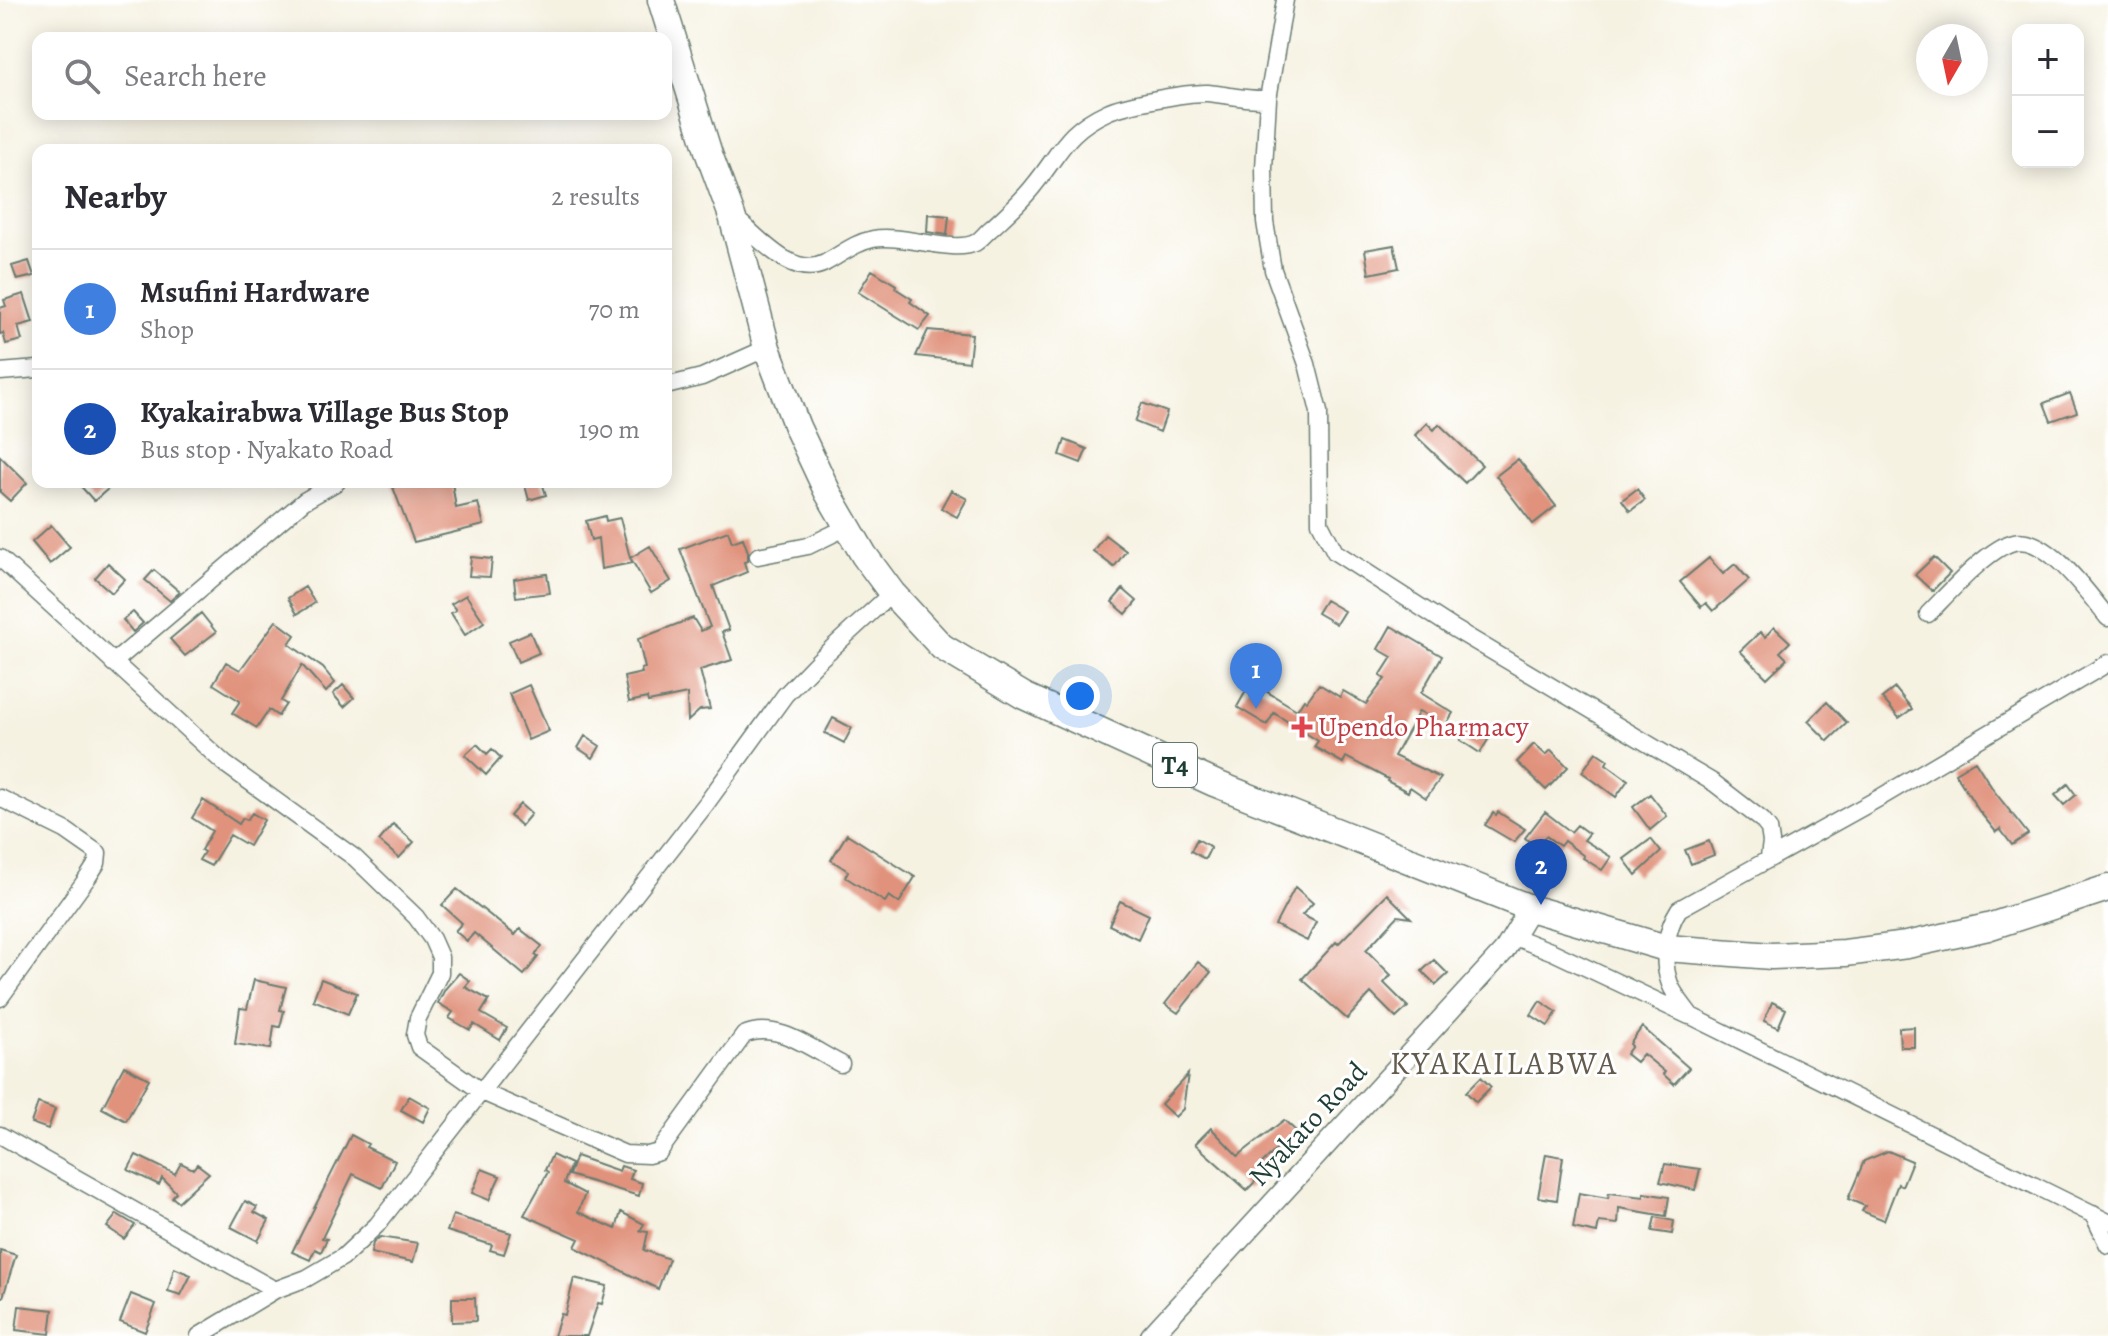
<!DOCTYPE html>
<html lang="en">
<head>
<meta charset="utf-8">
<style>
  body { margin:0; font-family:Alegreya,serif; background:#f2f2f3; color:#2b2b33 }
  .controls { position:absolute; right:24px; top:24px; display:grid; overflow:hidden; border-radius:16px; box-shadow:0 4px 20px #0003 }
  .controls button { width:72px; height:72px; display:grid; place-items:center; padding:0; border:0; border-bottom:2px solid #e1e1e2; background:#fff; color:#2b2b33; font:40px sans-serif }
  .compass { position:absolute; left:1916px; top:24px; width:72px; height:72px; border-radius:50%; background:#fff; box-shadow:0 4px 20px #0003; rotate:189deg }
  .you { position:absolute; left:1080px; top:696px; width:28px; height:28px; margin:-20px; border:6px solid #fff; border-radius:50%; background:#1a73e8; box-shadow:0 0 0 12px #1a73e833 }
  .badge { display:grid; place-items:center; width:52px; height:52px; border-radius:50%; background:#1f6fb2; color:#fff; font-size:26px; font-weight:700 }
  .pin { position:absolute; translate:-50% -66px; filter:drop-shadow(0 2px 4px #0008) }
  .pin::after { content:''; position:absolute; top:42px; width:28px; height:24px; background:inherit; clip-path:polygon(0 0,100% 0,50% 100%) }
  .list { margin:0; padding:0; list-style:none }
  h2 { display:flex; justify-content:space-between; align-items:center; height:104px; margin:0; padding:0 32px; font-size:34px }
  h2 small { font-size:26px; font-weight:400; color:#7c7c81 }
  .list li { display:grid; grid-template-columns:52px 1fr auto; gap:24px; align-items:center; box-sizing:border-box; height:120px; padding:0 32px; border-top:2px solid #e1e1e2 }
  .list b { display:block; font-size:30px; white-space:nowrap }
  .list p { margin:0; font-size:26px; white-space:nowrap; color:#7c7c81 }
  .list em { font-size:26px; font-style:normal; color:#7c7c81 }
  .icon { flex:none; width:44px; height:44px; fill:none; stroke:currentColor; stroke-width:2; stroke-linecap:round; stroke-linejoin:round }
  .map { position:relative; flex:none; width:2108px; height:1336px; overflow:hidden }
  .search { position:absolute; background:#fff; box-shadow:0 4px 20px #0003; left:32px; top:32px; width:640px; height:88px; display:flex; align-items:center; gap:20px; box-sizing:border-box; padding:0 28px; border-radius:16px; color:#7c7c81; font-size:30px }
  .panel { position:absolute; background:#fff; box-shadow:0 4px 20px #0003; left:32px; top:144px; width:640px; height:344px; border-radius:16px }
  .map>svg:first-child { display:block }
</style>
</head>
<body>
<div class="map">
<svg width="2108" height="1336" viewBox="0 0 2108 1336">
  <rect width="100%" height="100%" fill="#fff"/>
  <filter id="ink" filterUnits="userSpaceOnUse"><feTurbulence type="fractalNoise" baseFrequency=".0125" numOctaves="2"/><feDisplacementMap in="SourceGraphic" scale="16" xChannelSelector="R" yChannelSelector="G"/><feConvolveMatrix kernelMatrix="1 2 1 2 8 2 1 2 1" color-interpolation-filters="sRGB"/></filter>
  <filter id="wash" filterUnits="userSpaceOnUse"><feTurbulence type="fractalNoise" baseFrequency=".006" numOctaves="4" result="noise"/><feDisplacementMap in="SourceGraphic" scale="32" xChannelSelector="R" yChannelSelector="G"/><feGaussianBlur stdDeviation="1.8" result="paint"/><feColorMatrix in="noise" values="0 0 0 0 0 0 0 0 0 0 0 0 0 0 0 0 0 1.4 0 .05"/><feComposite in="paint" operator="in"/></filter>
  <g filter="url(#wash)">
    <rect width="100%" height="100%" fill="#f6f2e2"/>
    <g id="blocks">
      <!-- building -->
      <path fill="#e0927c" d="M928,214L949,216L947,235L927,232Z
        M1394,245L1399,268L1369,274L1365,250Z
        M29,261L34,276L17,280L12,266Z
        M872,270L896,285L895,288L912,299L910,302L930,316L919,330L858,292Z
        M24,294L33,322L18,326L22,340L6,344L3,333L0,334V308L6,306L4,300Z
        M928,330L972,334L969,362L916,356Z
        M2070,393L2077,412L2051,421L2044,403Z
        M1142,403L1167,412L1160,432L1135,422Z
        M1427,423L1434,430L1439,424L1482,465L1465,483L1415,435Z
        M1065,440L1087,449L1081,463L1060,455Z
        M0,456L27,483L10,501L0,492Z
        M1518,459L1556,506L1533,524L1496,476Z
        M77,482H116L94,501Z
        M391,482H452L456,508L478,503L484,525L414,542Z
        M524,482H542L546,495L529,500Z
        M1637,489L1645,500L1630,511L1622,500Z
        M951,490L967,499L957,517L941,508Z
        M605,516L606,521L620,518L630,558L650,546L671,581L651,593L631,559L632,563L601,569L598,538L591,540L586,521Z
        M51,525L70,547L50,564L32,542Z
        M728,531L732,542L743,538L748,552V561L744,562L747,572L713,586L729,630L722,632L732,660L700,670L710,709L700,710L688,721L687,694L648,702L647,698L629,702L624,677L642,673L641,669L645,668L638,639L693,618L701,631L710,627L680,549Z
        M1105,535L1126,551L1114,567L1093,551Z
        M471,557L492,559L490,577L469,576Z
        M1934,557L1950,573L1932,591L1915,575Z
        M1709,558L1723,574L1735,564L1749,580L1713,611L1706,603L1701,607L1680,582Z
        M108,563L125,579L112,593L95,578Z
        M154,570L180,592L170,601L145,580Z
        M547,574L550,593L516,597L514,579Z
        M305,587L315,603L297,614L288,598Z
        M1123,589L1137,601L1126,614L1112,602Z
        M466,595L484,622L465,635L451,613L456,610L451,604Z
        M1325,600L1344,611L1336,624L1317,613Z
        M133,612L143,623L133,632L123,620Z
        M201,613L216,632L185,656L170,639Z
        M276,621L295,635L289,644L323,668L335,683L326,692L302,665L281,701L286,704L278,716L269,710L257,728L232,713L240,701L213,684L226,662L240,670Z
        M1391,626L1442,656L1421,693L1453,713L1445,726L1419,711L1394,756L1441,778L1426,798L1410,787L1408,792L1387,781L1388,779L1346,757L1343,763L1314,747L1318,741L1274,713L1267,725L1237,707L1251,682L1297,710L1304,699L1307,701L1319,684L1340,697L1343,691L1366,704L1385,679L1380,676L1392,657L1378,649Z
        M1774,627L1790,642L1780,652L1787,659L1767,678L1740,651L1760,632L1765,637Z
        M530,632L539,653L518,662L509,641Z
        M343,685L354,698L344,707L333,694Z
        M529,685L549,731L528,740L509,694Z
        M1895,688L1912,709L1899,718L1882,698Z
        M1827,702L1847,723L1828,741L1808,721Z
        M833,718L852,728L844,743L825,733Z
        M1469,726L1489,738L1480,753L1460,740Z
        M585,736L600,746L593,758L578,748Z
        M477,744L487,754L492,749L501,758L486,775L465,755Z
        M1534,744L1546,755L1551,750L1568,767L1546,790L1517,762Z
        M1596,752L1608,760L1606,764L1628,780L1616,797L1582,772Z
        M1975,761L1994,791L2028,834L2012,845L2000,829L1996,832L1979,811L1955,773Z
        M2068,784L2076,795L2064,805L2055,795Z
        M1650,794L1667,816L1650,830L1633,807Z
        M203,800L239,824L243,818L247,820L252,813L264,820L249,846L230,835L211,866L199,860L204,852L201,850L212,831L192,818Z
        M520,804L531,814L521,826L510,816Z
        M1498,812L1525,829L1514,842L1485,825L1493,813L1496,815Z
        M1545,812L1571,832L1577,825L1589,834L1584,840L1611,857L1602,870L1583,858L1584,856L1564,841L1560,846L1546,836L1535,847L1525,838Z
        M393,824L414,842L399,858L379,841Z
        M847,834L915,877L899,903L889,896L885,902L845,877L848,871L831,860Z
        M1197,839L1211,847L1205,859L1191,851Z
        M1651,839L1661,852L1636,875L1624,859Z
        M1709,841L1714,855L1691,864L1685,850Z
        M1295,887L1313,903L1302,915L1316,922L1307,941L1275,925Z
        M457,889L515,935L520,929L542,946L535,955L538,957L524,975L474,933L467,941L455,931L462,923L442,905Z
        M1387,894L1411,918L1398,916L1366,950L1391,975L1384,983L1408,1007L1396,1018L1371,993L1347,1019L1302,979L1336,942L1338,944Z
        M1120,901L1149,915L1138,939L1109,925Z
        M1434,960L1448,974L1436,985L1422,971Z
        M1198,962L1211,972L1178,1013L1165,1004Z
        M459,973L470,981L465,987L489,1000L481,1013L507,1028L500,1040L474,1024L470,1030L449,1018L453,1012L438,1003L445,989Z
        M321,979L357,993L348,1014L313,1000Z
        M254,980L286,987L280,1010L284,1011L280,1027L274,1026L271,1049L235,1044L240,1008L247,1009Z
        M1540,1001L1557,1012L1548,1026L1531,1015Z
        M1772,1002L1786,1009L1778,1028L1764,1021Z
        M1642,1027L1689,1068L1674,1084L1663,1074L1665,1072L1643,1054L1636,1062L1626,1054L1632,1046L1630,1044Z
        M1914,1027V1047H1900L1899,1028Z
        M124,1066L149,1079L126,1121L102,1108Z
        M1188,1074L1183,1109L1175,1117L1161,1104Z
        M1481,1077L1491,1087L1476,1102L1466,1092Z
        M409,1096L430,1108L423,1122L401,1110Z
        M38,1103L55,1109L48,1129L31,1123Z
        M1284,1120L1296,1131L1261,1164L1267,1169L1247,1190L1195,1144L1211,1128L1238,1156Z
        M351,1135L368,1144L366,1147L395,1161L382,1188L353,1174L322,1238L327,1239L321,1252L315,1249L310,1260L292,1252Z
        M1888,1151L1912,1161L1902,1186L1898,1184L1884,1220L1862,1211L1865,1206L1848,1199L1864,1161Z
        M1546,1154L1563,1157L1557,1200L1538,1197Z
        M136,1155L175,1174L181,1163L193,1169L197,1164L209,1173L178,1202L172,1197L176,1192L162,1178L159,1185L128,1170Z
        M552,1155L571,1164L564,1183L585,1194L578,1212L616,1229L621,1212L644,1224L640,1231L648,1232L644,1250L669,1259L658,1289L575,1247L579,1239L524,1215L548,1172L545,1170Z
        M576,1156L619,1171L621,1166L633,1170L630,1179L642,1183L639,1196L569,1175Z
        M1665,1164L1700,1169L1695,1190L1660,1182Z
        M482,1169L500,1176L489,1200L472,1193Z
        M1579,1193L1608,1198L1609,1193L1644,1197V1193L1669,1197L1666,1216L1619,1208L1618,1224L1599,1222L1597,1233L1573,1228Z
        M245,1201L257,1207L254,1212L269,1220L258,1241L231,1227Z
        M117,1214L135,1225L124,1239L107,1227Z
        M453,1215L511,1233L504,1254L490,1250L492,1245L447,1231Z
        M1655,1217L1674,1221L1672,1234L1652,1231Z
        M380,1237L418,1243L413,1262L371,1253L373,1243Z
        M0,1250L16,1255L3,1297H0Z
        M174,1268L191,1275L181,1295L168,1291Z
        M574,1278L607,1286L602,1304L598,1303L587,1336H554L561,1314L565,1315Z
        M131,1294L156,1304L145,1332L120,1322Z
        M452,1298H475L476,1321L452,1322Z
        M19,1306L53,1310L50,1334L16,1330Z"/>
    </g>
  </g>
  <g filter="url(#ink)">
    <use href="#blocks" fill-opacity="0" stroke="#6a7c71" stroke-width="2"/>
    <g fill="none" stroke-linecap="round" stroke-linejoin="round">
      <!-- minor casing -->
      <g stroke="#6a7c71" stroke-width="19">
        <path id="minor" d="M1285,0L1268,99L1264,168L1265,222L1273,270L1307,364L1319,412L1320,523L1335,552L1453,628L1714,783L1762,820L1769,829L1771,842L1769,857
          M734,217C758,236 792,280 825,263C842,254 854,243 873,239C901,233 953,254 975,243C981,240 987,231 993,227C1008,213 1023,200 1035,184C1061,152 1066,131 1107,112C1124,104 1189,92 1208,93C1228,95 1247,100 1268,99
          M0,372L38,369
          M666,386L702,377L767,348
          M758,556L808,546L847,527
          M0,558L225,764L355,858L416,917L432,939L440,957V973L418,1018L415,1035L419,1047L482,1092L625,1154L648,1155L659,1152L744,1035C776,1020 813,1050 841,1064
          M1928,614C1947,595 1988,548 2014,542C2047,534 2090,596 2108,618
          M113,663L304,501L337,482
          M2108,663L1881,797L1679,909C1666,929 1661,960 1670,984C1674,995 1684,1006 1691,1016L2108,1222
          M0,798L65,830L98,853L97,863L88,877L0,998
          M1512,936L1553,952L1689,1016
          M0,1135L275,1290
          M2093,1214L2108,1245
          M199,1336L275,1290L307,1278L343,1257L377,1225L706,804L785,695L818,661L892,593"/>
      </g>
      <!-- tertiary casing -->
      <g stroke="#6a7c71" stroke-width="23">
        <path id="tertiary" d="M1151,1336L1504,951L1530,908"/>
      </g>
      <!-- trunk casing -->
      <g stroke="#6a7c71" stroke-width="29">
        <path id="trunk" d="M661,0L709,154L732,216L767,348L797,427L828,493L864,555L892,593L942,647L1024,696L1214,783L1530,908L1666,948L1772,956L1845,953L1907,945L1988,927L2108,888"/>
      </g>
      <!-- minor -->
      <use href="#minor" stroke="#fff" stroke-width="16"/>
      <!-- tertiary -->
      <use href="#tertiary" stroke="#fff" stroke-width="20"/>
      <!-- trunk -->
      <use href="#trunk" stroke="#fff" stroke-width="26"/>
    </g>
  </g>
  <!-- markers -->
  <path fill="#e0444e" stroke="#fff" stroke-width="3" d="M1298 715h8v8h8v8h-8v8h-8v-8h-8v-8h8z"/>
  <g text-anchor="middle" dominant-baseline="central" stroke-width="6" stroke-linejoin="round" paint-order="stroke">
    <!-- shield labels -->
    <rect fill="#fff" stroke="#627771" stroke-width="2" x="1153" y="743" width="44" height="44" rx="6"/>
    <g font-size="26" font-weight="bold" fill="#1f3d34">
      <text x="1175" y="765">T4</text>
    </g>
    <!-- health labels -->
    <g font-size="28" fill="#be3a42" stroke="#fff" text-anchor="start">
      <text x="1318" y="727">Upendo Pharmacy</text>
    </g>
    <!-- street labels -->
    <g font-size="28" fill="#1f3d34" stroke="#fff">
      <text transform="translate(1308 1124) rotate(-47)">Nyakato Road</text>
    </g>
    <!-- quarter labels -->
    <g font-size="32" letter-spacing="2" fill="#635b4d" stroke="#fff">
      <text x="1504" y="1063">KYAKAILABWA</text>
    </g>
  </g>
</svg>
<div class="controls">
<button>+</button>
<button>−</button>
</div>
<svg class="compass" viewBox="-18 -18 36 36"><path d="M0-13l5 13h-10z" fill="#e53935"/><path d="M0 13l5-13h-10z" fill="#7c7c81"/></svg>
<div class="you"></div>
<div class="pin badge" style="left:1256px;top:709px;background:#3f7fe0">1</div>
<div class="pin badge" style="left:1541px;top:905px;background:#1a4fb4">2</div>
<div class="search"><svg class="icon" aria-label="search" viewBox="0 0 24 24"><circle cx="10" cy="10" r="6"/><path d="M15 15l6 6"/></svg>Search here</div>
<section class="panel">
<h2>Nearby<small>2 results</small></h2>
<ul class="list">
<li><span class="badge" style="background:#3f7fe0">1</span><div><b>Msufini Hardware</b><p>Shop</p></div><em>70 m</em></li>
<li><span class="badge" style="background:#1a4fb4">2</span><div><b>Kyakairabwa Village Bus Stop</b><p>Bus stop · Nyakato Road</p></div><em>190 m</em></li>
</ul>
</section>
</div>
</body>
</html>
